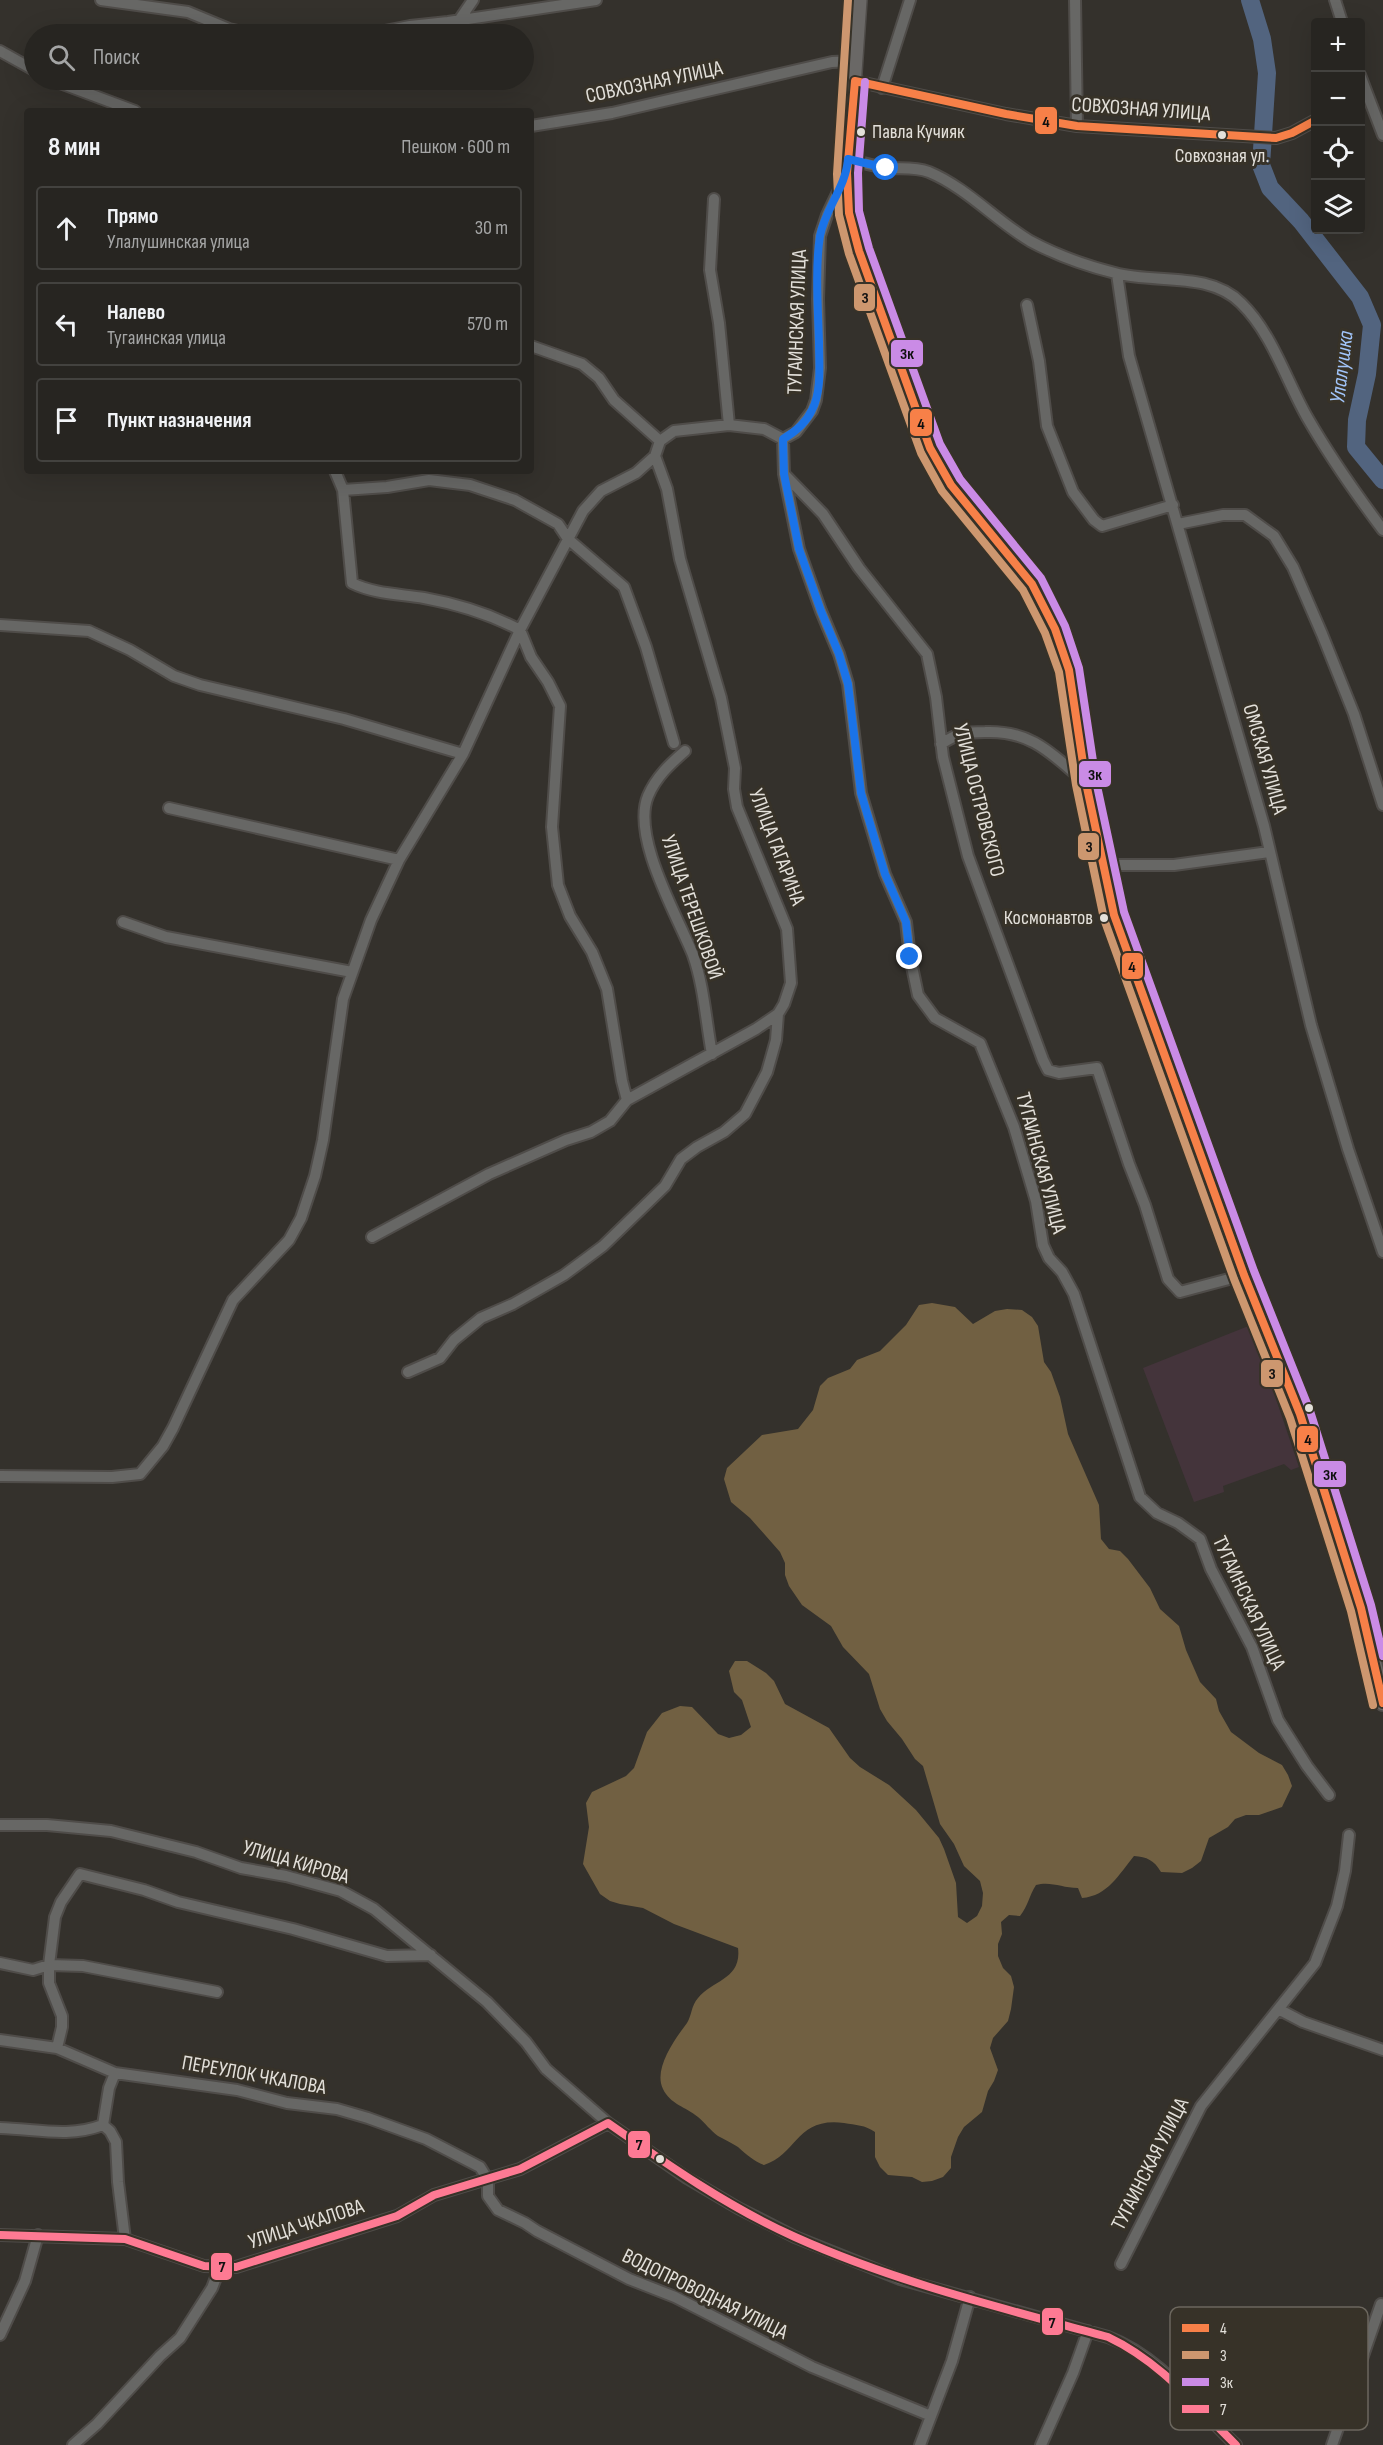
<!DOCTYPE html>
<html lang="ru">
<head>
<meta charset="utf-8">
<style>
  body { margin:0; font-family:"Sofia Sans Condensed",sans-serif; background:#33312e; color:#f1f3f6 }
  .controls { position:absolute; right:18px; top:18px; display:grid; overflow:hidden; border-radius:6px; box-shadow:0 6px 24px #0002 }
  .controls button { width:54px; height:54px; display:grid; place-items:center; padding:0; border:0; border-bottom:2px solid #43423f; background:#272521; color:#f1f3f6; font:30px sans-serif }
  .stop { position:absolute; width:18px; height:18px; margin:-14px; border:4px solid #1a73e8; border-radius:50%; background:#fff }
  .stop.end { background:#1a73e8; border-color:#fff; box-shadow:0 2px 6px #0008 }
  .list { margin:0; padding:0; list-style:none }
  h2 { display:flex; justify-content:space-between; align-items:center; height:78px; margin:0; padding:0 24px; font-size:26px }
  h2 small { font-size:20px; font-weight:400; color:#a4a5a5 }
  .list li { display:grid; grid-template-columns:39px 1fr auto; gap:18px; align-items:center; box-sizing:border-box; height:84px; margin:0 12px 12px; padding:0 12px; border:2px solid #43423f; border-radius:6px }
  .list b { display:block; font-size:22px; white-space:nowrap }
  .list p { margin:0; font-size:20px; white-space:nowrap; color:#a4a5a5 }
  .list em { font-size:20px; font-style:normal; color:#a4a5a5 }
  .icon { flex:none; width:33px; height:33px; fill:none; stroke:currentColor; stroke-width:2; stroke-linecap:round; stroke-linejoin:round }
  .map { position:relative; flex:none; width:1383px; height:2445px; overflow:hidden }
  .search { position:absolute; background:#272521; box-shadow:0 6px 24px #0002; left:24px; top:24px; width:510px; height:66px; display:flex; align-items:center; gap:15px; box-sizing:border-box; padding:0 21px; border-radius:33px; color:#a4a5a5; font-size:22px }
  .panel { position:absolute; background:#272521; box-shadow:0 6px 24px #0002; left:24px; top:108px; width:510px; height:366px; border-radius:6px }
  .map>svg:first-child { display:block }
</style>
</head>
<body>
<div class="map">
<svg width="1383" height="2445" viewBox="0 0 1383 2445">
  <rect width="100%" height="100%" fill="#34312c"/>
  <!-- education -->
  <path fill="#44343b" d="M1251,1325L1299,1467L1291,1470L1284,1464L1223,1486L1224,1492L1194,1502L1143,1368Z"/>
  <!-- forest -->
  <path fill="#716042" d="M932,1303L955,1307L973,1324L995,1311L1007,1309L1022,1310L1032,1317L1038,1326L1044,1362L1051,1372L1060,1397L1068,1434L1099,1505L1101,1539L1109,1549L1120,1551L1128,1559L1150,1588L1160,1609L1179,1626L1186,1650L1200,1682L1216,1699L1219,1711L1231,1732L1259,1753L1282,1765L1288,1775L1292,1786L1282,1807L1259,1815H1246L1235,1819L1228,1827L1209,1838L1201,1861L1192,1868L1182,1873L1161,1872C1154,1860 1147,1857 1134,1856C1119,1874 1108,1896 1082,1898L1078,1888C1062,1888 1051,1881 1036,1885C1029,1896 1028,1906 1020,1916L1009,1915L1001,1922L1002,1934L998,1944V1956L1003,1968L1011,1976L1014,1987L1011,2009L1008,2021L993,2038L990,2048L998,2070L994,2081L988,2091L982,2112L964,2127L958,2137L951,2157V2168L943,2177L932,2181L922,2182L912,2177L888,2175L880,2167L875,2157V2132C865,2125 856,2125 844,2123C796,2117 798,2154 764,2165C754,2161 747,2155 738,2147C732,2143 725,2140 718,2136C711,2131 705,2123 698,2117C686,2107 670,2104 663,2089C653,2069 675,2039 687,2023C692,2015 691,2006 698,1998C713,1980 742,1979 738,1948L674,1924L643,1908L620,1904L610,1901L600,1894L583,1864L589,1827L586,1803L592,1792L626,1776L634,1768L647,1732L662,1713L680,1706L692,1707L718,1734L729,1738L741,1735L751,1727L742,1700L734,1692L729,1671L735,1661H747L766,1673L774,1681L785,1704L829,1728L850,1758L860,1767L889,1785L916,1810L939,1838L944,1849L956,1883L958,1917L967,1923L977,1916L982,1906L983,1893L980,1881L964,1866L954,1844L940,1824L923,1766L915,1759L902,1739L887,1721L880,1709L869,1674L843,1647L831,1626L802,1605L789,1586L785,1575V1563L780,1552L750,1518L731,1502L724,1479L727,1468L762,1435L798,1429L813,1410L820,1386L828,1378L850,1369L857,1360L880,1351L906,1325L919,1305Z"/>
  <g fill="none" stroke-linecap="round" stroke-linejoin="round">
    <!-- river -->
    <path stroke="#52647f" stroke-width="18" d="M1250,0L1262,39L1267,73L1261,165L1270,188L1301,221L1360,297L1372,325L1367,374L1357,420L1356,447L1383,480"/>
    <!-- street casing -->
    <g stroke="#4f4c49" stroke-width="14">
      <path id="street" d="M101,0L188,12L229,29L251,34
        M1075,0L1077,126
        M1335,0L1342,22
        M460,19L473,0
        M369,34L410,26L448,22L596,0
        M0,51L34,70
        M1360,75L1383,135
        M52,80L135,111
        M855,81L1006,114L1077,126L1276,138L1292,133L1316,120
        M882,88L910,0
        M531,126L612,113L832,62L856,61
        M848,159C861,162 875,167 888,168C902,169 915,167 929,172C967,188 995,220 1030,241C1056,255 1087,266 1115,273C1155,284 1209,271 1241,303C1272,333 1286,380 1307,417C1330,457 1356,494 1383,530
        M846,175L827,215L820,236L818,299L820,368L816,400L812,411L796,432L783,439L784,474L799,549L821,611L839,654L848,684L861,793L885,874L906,922L910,957L918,995L935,1018L980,1043L1014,1127L1036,1201L1043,1245L1049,1258L1062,1272L1074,1294L1140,1497L1157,1513L1178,1523L1200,1539L1211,1569L1252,1647L1278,1720L1307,1766L1329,1795
        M714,199L710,270L719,323L729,425
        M1117,274L1129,356L1264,826L1311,1025L1348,1149L1383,1252
        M1027,305L1039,361L1047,426L1073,492L1094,520L1102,526L1173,505
        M531,346L582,364L599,378L614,400L660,441
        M335,471L343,490L352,583C374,594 400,594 424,598C457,604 490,614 520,630L531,657L548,682L560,706L552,827L558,885L570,916L592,952L607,989L622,1081L627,1100
        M784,474L823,514L859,568L927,654L936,697L943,757L968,856L1043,1060L1048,1070L1059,1073L1097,1068L1129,1164L1145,1205L1168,1279L1180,1292L1244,1275
        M343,490L387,487L429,480L470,485L515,500L558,524L568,539L624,587L646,647L674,743
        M1178,524L1223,515H1245L1274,536L1293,567L1322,634L1354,714L1383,805
        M0,625L89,631L130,650L174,676L200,685L344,719L463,754
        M941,744C958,733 964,732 985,732C1032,730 1053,755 1086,783
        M685,751C670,764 656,777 648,796C631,837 678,917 693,955C704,986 706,1022 712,1054
        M169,808L399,860
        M1104,865H1174L1269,852
        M123,922L166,937L352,972
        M372,1237L489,1174L566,1140L591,1132L610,1121L627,1100L756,1029L778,1014L784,1004L791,983L787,929L737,807L734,789L735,768L721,698L680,559L667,489L655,456
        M408,1372L440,1358L454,1340L481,1318L513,1304L564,1275L603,1246L665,1186L681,1159L697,1147L724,1132L745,1114L767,1072L776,1040L778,1014
        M0,1476L112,1477L140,1474L163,1446L173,1428L233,1300L289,1240L301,1218L315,1176L323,1140L343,999L371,920L399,860L463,754L520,630L583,511L601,491L636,473L655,456L660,441L674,431L729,425L764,429L783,439
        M0,1825H47L111,1831L196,1852L241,1868L286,1876L341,1891L374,1909L487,2002L526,2042L546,2069L608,2123L687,2178L738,2208L795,2237L900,2279L1108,2337C1163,2358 1194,2406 1236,2445
        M0,1963L33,1970L49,1965L83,1966L217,1992
        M1280,2010L1303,2022L1383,2050
        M0,2040L57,2048L115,2073L237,2090L287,2103L337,2109L368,2118L426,2139L480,2167L488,2180V2196L498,2210L525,2223L537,2231L629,2279L675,2297L812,2367L931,2416
        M57,2048L62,2027V2016L49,1983V1965L55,1917L61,1902L80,1874L144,1890L178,1902L293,1929L387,1956L431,1955
        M115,2073L109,2088L103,2125L110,2131L116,2142L118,2182L125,2239
        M0,2128C37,2129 68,2138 103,2125
        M0,2235L125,2239L204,2266L236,2267L397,2216L434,2195L520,2169L608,2123
        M1121,2264L1201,2106L1315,1963L1337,1906L1345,1871L1349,1835
        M0,2335L25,2281L38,2235
        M73,2445L97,2424L160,2356L180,2338L212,2288L220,2267
        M920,2445L952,2361L970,2297
        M1041,2445L1073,2373L1088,2331
        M1332,2445L1381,2304"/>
    </g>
    <!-- secondary casing -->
    <g stroke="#4f4c49" stroke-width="18">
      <path id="secondary" d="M859,0L847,173L849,213L859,251L930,448L951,485L1032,584L1055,629L1069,670L1086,783L1114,915L1244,1275L1300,1414L1361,1608L1383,1703"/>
    </g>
    <!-- street -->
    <use href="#street" stroke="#676765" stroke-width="10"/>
    <!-- secondary -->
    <use href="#secondary" stroke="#6a6866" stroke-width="15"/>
    <!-- bus-1 casing -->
    <g stroke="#373228" stroke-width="12">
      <path id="bus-1" d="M1316,120L1292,133L1276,138L1077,126L1006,114L855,81L847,173L849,213L859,251L930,448L951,485L1032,584L1055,629L1069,670L1086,783L1114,915L1244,1275L1300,1414L1361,1608L1383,1703"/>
    </g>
    <!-- bus-2 casing -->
    <g stroke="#373228" stroke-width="12">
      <path id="bus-2" d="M848,0L837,174L839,215L849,254L921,453L942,491L1023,590L1045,633L1059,672L1076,785L1104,919L1234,1279L1290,1418L1351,1611L1373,1705"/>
    </g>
    <!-- bus-3 casing -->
    <g stroke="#373228" stroke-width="12">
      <path id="bus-3" d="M865,82L858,173L859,211L869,248L940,444L960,479L1041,578L1065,626L1079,668L1096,781L1124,912L1254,1271L1310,1411L1371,1605L1383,1656"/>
    </g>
    <!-- bus-4 casing -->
    <g stroke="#373228" stroke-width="12">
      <path id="bus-4" d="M0,2235L125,2239L204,2266L236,2267L397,2216L434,2195L520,2169L608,2123C668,2165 728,2207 795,2237C895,2282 1002,2308 1108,2337C1161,2362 1195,2405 1236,2445"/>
    </g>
    <!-- bus-1 -->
    <use href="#bus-1" stroke="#f78048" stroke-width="8"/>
    <!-- bus-2 -->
    <use href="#bus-2" stroke="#cd976f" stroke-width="8"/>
    <!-- bus-3 -->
    <use href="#bus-3" stroke="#ca8be6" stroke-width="8"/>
    <!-- bus-4 -->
    <use href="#bus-4" stroke="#fe7a93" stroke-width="8"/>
  </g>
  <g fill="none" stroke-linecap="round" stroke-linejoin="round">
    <!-- route -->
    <path stroke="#1a73e8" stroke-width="8" d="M886,168L848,159C846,187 825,209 820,236C815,266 818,311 819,342C819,364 822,391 812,410C806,423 795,432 783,439L784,474L799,549L821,611L839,654L848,684L861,793L885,874L906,922L910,957"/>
  </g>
  <!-- markers -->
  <g fill="#e3e0da" stroke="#373228" stroke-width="2">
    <circle cx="861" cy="132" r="5"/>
    <circle cx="1222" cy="135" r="5"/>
    <circle cx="1104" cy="918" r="5"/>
    <circle cx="1309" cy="1408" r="5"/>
    <circle cx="660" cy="2159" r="5"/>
  </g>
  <g text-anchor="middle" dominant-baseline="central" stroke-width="6" stroke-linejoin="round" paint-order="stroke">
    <!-- bus labels -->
    <g font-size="20" fill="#e3e0da" stroke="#373228" text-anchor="start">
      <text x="872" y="132">Павла Кучияк</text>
      <text x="1222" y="156" text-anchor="middle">Совхозная ул.</text>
      <text x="1093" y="918" text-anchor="end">Космонавтов</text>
    </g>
    <!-- street labels -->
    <g font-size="21" fill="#e3e0da" stroke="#373228">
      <text transform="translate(654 82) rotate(-12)">СОВХОЗНАЯ УЛИЦА</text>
      <text transform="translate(1141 109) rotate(4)">СОВХОЗНАЯ УЛИЦА</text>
      <text transform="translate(797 322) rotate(-88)">ТУГАИНСКАЯ УЛИЦА</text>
      <text transform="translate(1265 759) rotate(74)">ОМСКАЯ УЛИЦА</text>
      <text transform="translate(979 800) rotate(76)">УЛИЦА ОСТРОВСКОГО</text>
      <text transform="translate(777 847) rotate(69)">УЛИЦА ГАГАРИНА</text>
      <text transform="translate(692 907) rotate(71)">УЛИЦА ТЕРЕШКОВОЙ</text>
      <text transform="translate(1041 1163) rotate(75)">ТУГАИНСКАЯ УЛИЦА</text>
      <text transform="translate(1249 1603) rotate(65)">ТУГАИНСКАЯ УЛИЦА</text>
      <text transform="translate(296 1862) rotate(16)">УЛИЦА КИРОВА</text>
      <text transform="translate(254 2075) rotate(10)">ПЕРЕУЛОК ЧКАЛОВА</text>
      <text transform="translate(1150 2164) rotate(-63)">ТУГАИНСКАЯ УЛИЦА</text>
      <text transform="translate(306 2224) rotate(-18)">УЛИЦА ЧКАЛОВА</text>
      <text transform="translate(705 2294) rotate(26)">ВОДОПРОВОДНАЯ УЛИЦА</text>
    </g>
    <!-- water labels -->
    <g font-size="22" font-style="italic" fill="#a1c4f9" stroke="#373228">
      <text transform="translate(1342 367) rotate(-83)">Улалушка</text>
    </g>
  </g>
  <!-- legend -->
  <rect x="1170" y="2307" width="198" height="123" rx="9" fill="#373228" stroke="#6b665d" stroke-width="1.5"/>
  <rect x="1182" y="2324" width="27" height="8" fill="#f78048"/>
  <rect x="1182" y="2351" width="27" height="8" fill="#cd976f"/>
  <rect x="1182" y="2378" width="27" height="8" fill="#ca8be6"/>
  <rect x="1182" y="2405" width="27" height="8" fill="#fe7a93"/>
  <g font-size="16" fill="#e3e0da">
    <text x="1220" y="2334">4</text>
    <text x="1220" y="2361">3</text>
    <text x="1220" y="2388">3к</text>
    <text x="1220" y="2415">7</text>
  </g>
  <g stroke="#373228" stroke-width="2">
    <rect x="1034" y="106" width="24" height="29" rx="6" fill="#f78048"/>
    <rect x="853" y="283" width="23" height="29" rx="6" fill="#cd976f"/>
    <rect x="890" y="339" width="34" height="29" rx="6" fill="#ca8be6"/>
    <rect x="909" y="408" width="24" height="29" rx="6" fill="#f78048"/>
    <rect x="1078" y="760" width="34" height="28" rx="6" fill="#ca8be6"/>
    <rect x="1077" y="832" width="23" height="29" rx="6" fill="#cd976f"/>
    <rect x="1121" y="952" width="23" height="28" rx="6" fill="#f78048"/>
    <rect x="1260" y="1359" width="24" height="29" rx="6" fill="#cd976f"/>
    <rect x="1296" y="1425" width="23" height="28" rx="6" fill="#f78048"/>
    <rect x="1313" y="1460" width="34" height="28" rx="6" fill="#ca8be6"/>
    <rect x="627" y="2130" width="24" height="29" rx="6" fill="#fe7a93"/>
    <rect x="210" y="2252" width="23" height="29" rx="6" fill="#fe7a93"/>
    <rect x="1041" y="2307" width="23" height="29" rx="6" fill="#fe7a93"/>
  </g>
  <g font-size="16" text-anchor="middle" font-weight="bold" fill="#111">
    <text x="1046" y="127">4</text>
    <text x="865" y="303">3</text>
    <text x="907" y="359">3к</text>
    <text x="921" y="429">4</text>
    <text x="1095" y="780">3к</text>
    <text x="1089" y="852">3</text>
    <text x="1132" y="972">4</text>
    <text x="1272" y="1379">3</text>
    <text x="1308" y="1445">4</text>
    <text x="1330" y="1480">3к</text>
    <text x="639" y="2150">7</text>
    <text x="222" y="2272">7</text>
    <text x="1052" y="2328">7</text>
  </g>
</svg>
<div class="controls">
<button>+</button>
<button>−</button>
<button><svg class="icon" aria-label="locate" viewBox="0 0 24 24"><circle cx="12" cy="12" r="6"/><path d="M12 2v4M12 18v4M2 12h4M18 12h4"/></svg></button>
<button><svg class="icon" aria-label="layers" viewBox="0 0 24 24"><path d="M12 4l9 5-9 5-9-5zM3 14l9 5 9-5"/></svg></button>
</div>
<div class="stop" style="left:886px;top:168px"></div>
<div class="stop end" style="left:910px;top:957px"></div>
<div class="search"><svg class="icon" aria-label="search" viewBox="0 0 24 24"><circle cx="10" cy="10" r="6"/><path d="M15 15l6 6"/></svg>Поиск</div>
<section class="panel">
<h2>8 мин<small>Пешком · 600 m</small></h2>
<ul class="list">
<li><svg class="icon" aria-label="ahead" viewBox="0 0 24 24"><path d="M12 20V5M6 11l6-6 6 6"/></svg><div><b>Прямо</b><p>Улалушинская улица</p></div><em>30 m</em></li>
<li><svg class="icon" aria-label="left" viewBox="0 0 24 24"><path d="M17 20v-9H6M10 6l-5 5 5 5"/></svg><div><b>Налево</b><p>Тугаинская улица</p></div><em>570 m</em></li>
<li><svg class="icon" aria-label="arrive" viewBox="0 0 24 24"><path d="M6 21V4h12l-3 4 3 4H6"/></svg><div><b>Пункт назначения</b></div></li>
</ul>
</section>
</div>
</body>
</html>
